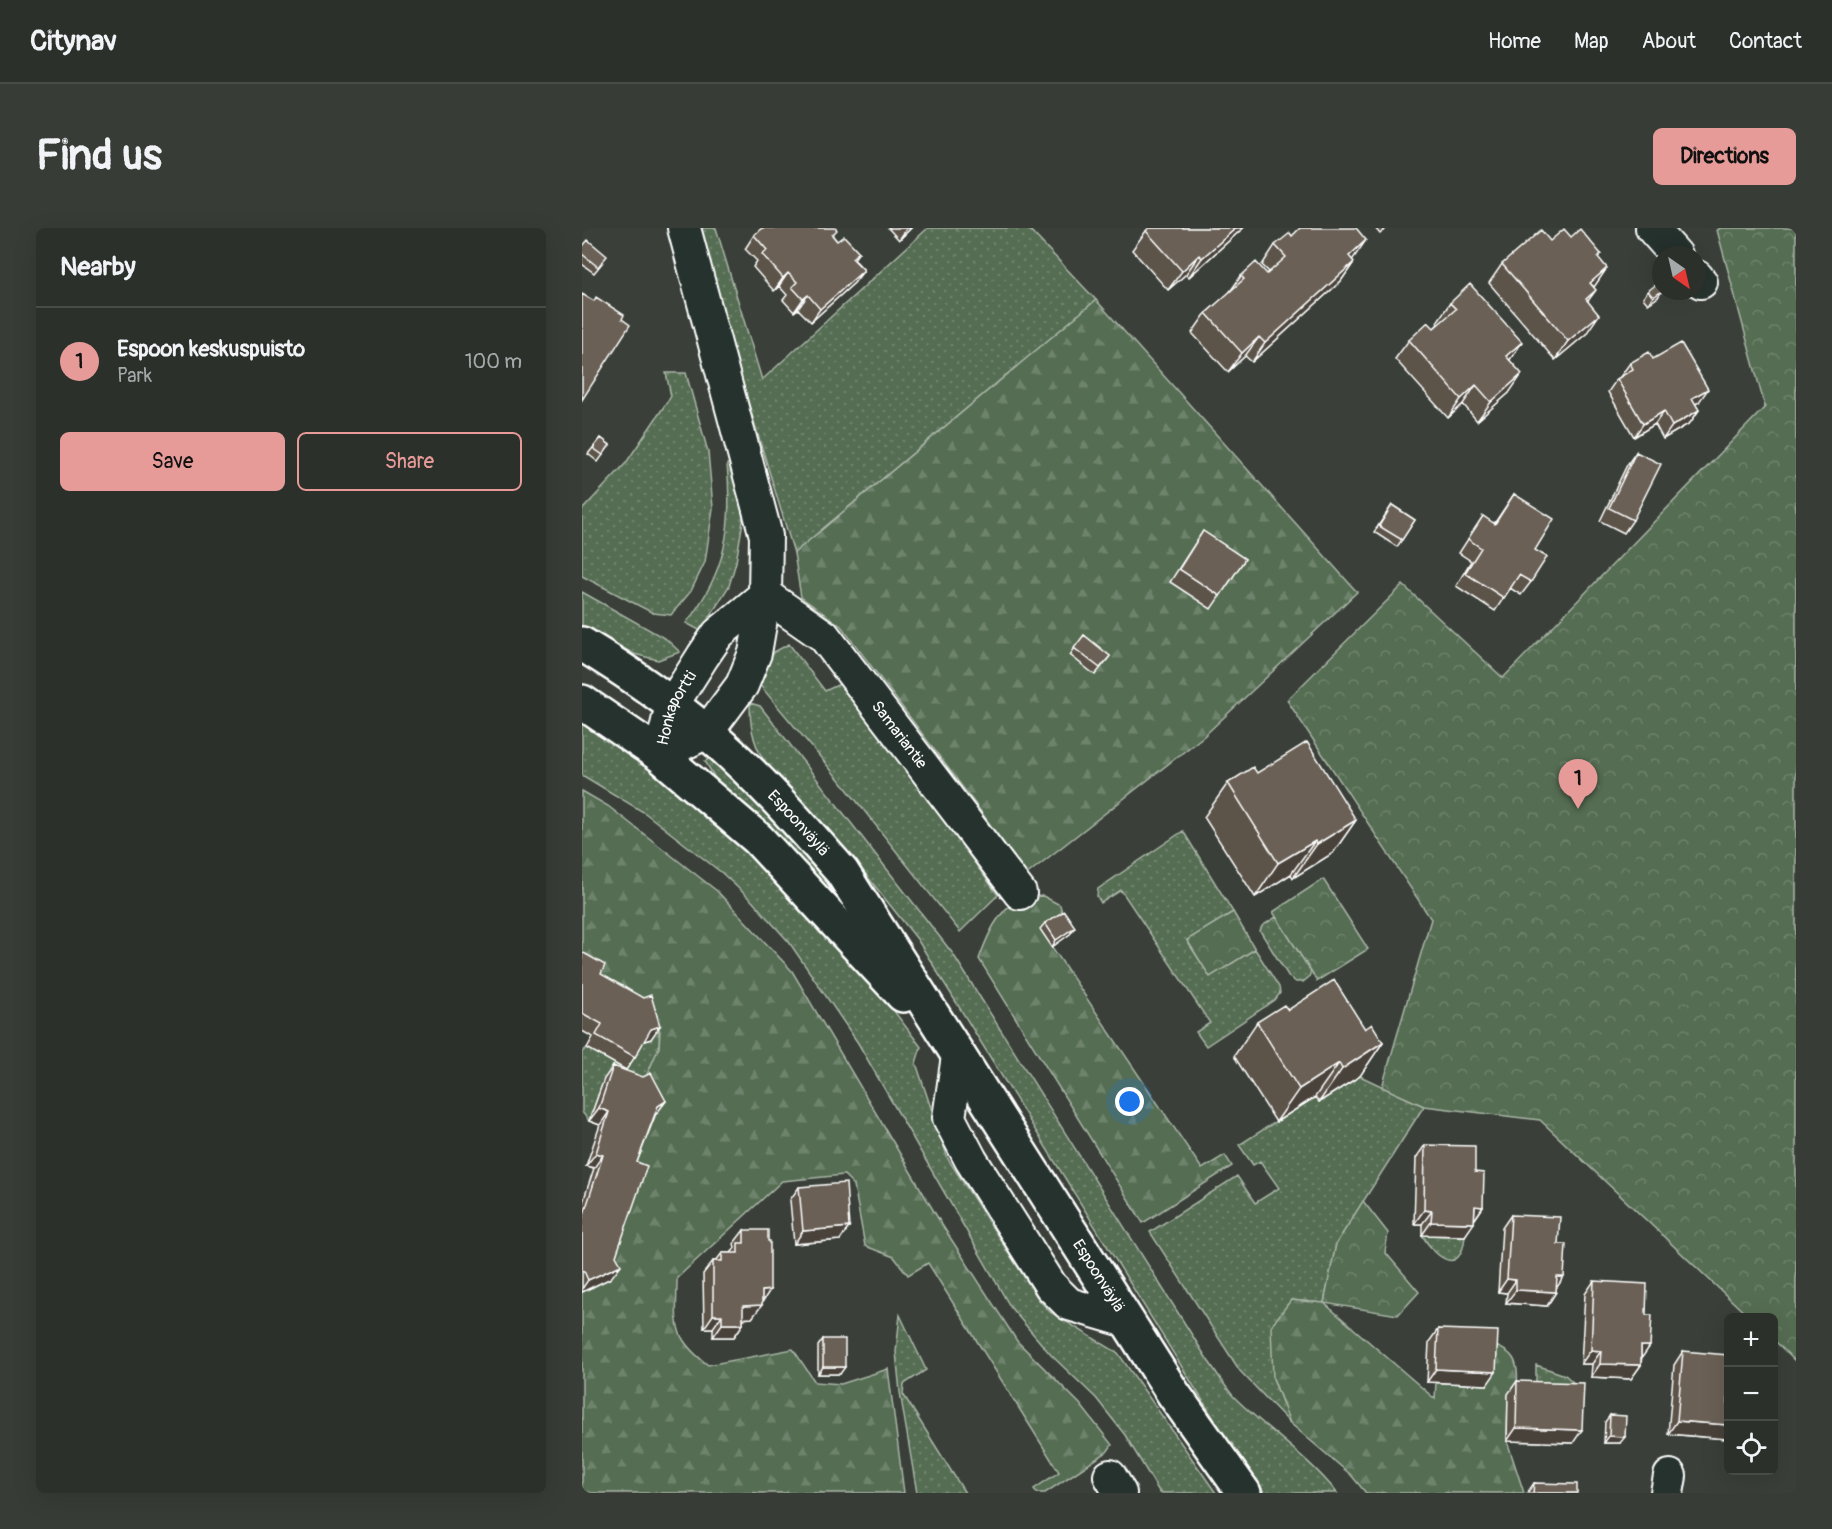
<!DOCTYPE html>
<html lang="en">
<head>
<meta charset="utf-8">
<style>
  body { margin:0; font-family:Pangolin,sans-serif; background:#383c37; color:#f1f3f6 }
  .controls { position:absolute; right:18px; bottom:18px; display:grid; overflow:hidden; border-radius:9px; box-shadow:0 6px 24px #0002 }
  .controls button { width:54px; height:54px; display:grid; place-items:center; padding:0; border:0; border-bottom:2px solid #484b47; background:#2c302b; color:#f1f3f6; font:30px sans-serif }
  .compass { position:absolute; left:1070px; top:18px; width:54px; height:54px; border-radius:50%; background:#2c302b; box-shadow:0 6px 24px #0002; rotate:146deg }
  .you { position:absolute; left:548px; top:874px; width:21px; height:21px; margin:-15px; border:4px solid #fff; border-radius:50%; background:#1a73e8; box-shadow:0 0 0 9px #1a73e833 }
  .badge { display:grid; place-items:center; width:39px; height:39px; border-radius:50%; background:#e69b98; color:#111; font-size:20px; font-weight:700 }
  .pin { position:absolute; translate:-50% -50px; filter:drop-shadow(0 2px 3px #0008) }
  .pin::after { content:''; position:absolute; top:32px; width:21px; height:18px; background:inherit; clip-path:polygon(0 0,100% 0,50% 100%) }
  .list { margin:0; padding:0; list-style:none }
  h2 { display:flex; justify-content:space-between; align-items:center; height:78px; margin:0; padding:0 24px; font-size:26px }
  h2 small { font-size:20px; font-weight:400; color:#a6a9a9 }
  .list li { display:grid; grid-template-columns:39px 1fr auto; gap:18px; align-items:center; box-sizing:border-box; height:108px; padding:0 24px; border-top:2px solid #484b47 }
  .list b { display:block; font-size:22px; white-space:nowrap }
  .list p { margin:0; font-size:20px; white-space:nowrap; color:#a6a9a9 }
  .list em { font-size:20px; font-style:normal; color:#a6a9a9 }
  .actions { display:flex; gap:12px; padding:18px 24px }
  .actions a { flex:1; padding:14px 0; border:2px solid #e69b98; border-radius:9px; text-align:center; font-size:21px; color:#e69b98 }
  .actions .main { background:#e69b98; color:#111 }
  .icon { flex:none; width:33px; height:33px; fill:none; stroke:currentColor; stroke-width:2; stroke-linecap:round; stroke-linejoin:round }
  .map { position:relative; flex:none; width:1214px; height:1265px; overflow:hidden; border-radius:9px }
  header { display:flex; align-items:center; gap:36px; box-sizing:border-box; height:84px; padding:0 30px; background:#2c302b; border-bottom:2px solid #484b47 }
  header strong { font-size:28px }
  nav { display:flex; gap:33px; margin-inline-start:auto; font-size:21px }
  .intro { display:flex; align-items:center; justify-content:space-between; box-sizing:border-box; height:144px; padding:0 36px }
  h1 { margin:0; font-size:42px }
  .button { padding:15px 27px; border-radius:9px; background:#e69b98; color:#111; font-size:21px; font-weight:700 }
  main { display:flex; gap:36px; padding:0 36px }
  aside { flex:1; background:#2c302b; border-radius:9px; box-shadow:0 6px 24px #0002 }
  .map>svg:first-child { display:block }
</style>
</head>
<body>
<header>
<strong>Citynav</strong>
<nav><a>Home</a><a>Map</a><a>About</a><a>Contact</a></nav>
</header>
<div class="intro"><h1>Find us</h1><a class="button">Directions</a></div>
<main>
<aside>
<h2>Nearby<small></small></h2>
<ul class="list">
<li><span class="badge">1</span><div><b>Espoon keskuspuisto</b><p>Park</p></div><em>100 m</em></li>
</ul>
<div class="actions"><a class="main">Save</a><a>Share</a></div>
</aside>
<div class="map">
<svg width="1214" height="1265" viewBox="0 0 1214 1265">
  <defs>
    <pattern id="grass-dots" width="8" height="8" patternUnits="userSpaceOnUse" patternTransform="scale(1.5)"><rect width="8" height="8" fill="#556d52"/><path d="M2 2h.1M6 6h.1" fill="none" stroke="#6e836c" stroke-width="1.8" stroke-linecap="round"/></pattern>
    <pattern id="forest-firs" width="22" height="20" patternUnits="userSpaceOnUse" patternTransform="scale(1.5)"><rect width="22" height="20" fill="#556d52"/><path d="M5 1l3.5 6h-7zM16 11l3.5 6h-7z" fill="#6e836c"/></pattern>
    <pattern id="park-crowns" width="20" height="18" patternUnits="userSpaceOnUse" patternTransform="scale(1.5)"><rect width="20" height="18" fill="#556d52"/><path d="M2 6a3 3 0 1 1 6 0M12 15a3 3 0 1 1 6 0" fill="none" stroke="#6e836c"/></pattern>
  </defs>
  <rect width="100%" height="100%" fill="#3a4039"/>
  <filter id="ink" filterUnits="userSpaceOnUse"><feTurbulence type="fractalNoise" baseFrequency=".0167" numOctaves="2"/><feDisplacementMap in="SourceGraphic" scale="12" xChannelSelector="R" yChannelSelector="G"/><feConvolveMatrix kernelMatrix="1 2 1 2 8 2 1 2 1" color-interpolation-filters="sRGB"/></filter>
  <g filter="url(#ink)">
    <!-- grass -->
    <path fill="url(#grass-dots)" stroke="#aab6a8" stroke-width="1.5" d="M119,0H134L180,152L346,0H446L514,72L212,325L163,164Z
      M84,145H104L126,224L131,280L123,334L109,363L89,387L71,385L0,348V282L44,235L89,168Z
      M151,235L159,263L161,293L154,334L147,358L119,403L104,395C144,345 151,299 145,236Z
      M0,364L84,411L98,424L76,432L52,426L0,398Z
      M207,416L243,463L262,454L416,667L378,704L265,561L176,455L192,424Z
      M168,475L178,478L371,726L625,1131C634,1143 642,1158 652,1169C685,1202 726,1228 755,1265H683L642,1207L335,711L273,633L181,531C170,512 168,496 168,475Z
      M0,487L128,584L282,743L339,819L334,835L366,931L457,1072L468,1084L536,1125L634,1265H578L543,1207L514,1170L469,1127L429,1080L276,815L207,714L170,673L140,645L63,585L0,547Z
      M129,530L192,588L252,656L243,664L144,569L123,533Z
      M601,603L651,684L605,713L628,748L673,721L697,759L698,765L693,772L624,818L614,804L628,795L539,662L519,675L515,668L516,661Z
      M694,689L729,743L727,749L721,754H714L707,749L678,703L680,698Z
      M72,793C86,815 70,837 60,858L22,851L7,893L0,884V824L5,820L44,842Z
      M778,848L842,878L754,1016L742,1075L709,1072L691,1150L708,1195L658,1143L568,1004L655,948L673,975L697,960L678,933L671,937L657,917L733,869L737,874Z
      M840,1007L883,1008C879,1049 854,1031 840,1007Z
      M318,1087L344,1142L322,1156L321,1166L383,1265H335L318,1164L314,1124Z
      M954,1137L983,1147L992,1155L993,1168L954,1167Z"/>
    <!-- forest -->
    <path fill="url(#forest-firs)" stroke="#aab6a8" stroke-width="1.5" d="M514,72L775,364L622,508L444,647L397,581L259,398L219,369L212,325Z
      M0,563L26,578L135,663L210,743L360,997L435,1113L498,1176L530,1217L525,1224L463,1265H455L452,1261L477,1244L346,1035L326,1047L312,1029L283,1018L272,957L262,947L200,953L95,1050C95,1094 87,1107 126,1137L211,1121L233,1154L259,1156L306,1141L322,1265H0V1064L29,1050L60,858L77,819L78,803L72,793L0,743Z
      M461,668L478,677L481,688L470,719L620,941L643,927L650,938L561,995L397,731C405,709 415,683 437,671C443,668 454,669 461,668Z
      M709,1072L742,1075L853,1171L854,1154L907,1116C938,1124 936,1139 935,1166L926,1167L925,1213L942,1265H784L769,1247L708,1195L691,1150L689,1098Z"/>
    <!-- park -->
    <path fill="url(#park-crowns)" stroke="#aab6a8" stroke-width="1.5" d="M1139,0H1214V1134L1192,1112V1090L1167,1089L958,892L842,878L800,859L849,691L705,472L821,357L921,450L1183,179L1135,2Z
      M741,651L786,721L735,753L691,684Z
      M651,684L673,721L628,749L605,712Z
      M781,973L806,1005L803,1024L837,1064L816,1087L742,1075L754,1016Z"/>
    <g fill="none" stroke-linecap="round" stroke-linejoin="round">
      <!-- street casing -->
      <g stroke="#fff" stroke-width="36">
        <g id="street">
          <path d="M1070,0L1094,27"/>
          <path d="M1115,49L1119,54"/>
          <path id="s1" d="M183,367L242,408L438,665"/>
          <path d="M78,527L125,504L160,457L173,425L183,367L184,308L102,0"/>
          <path id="s2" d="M78,527L90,477L121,428L136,406L183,367"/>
          <path d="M376,828L367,890L389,932L469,1058L487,1076L545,1093"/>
          <path d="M528,1248L538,1265"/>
          <path d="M1085,1265L1088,1248"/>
        </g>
      </g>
      <!-- primary casing -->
      <g stroke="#fff" stroke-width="38">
        <g id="primary">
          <path id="s3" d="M0,416C43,442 85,471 123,503C173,545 218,596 260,644L591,1165L662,1265"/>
          <path d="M0,474L78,527L176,611L321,767"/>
        </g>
      </g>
      <!-- street -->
      <use href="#street" stroke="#26332d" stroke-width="32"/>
      <!-- primary -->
      <use href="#primary" stroke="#26332d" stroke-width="33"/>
    </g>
    <!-- wall -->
    <path fill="#5b5348" stroke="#fff" stroke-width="1.5" d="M306,0H329L317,12Z
      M567,0H661L607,49L604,46L586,62L550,22L564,3Z
      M793,0H805L798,6Z
      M172,7L251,8L255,13L277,24L272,31L282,42L272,55L229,94L216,81L212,84L201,72L205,67L197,58L192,63L171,39L175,33L163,21Z
      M710,8L770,32L772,34L759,53L670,134L663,128L646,144L610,105L624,85L647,65L659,48L685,46L687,44L680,37L693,17Z
      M989,9L1019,26L1016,29L1011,59L1006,73L1004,106L973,132L907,55L920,36L968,13Z
      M0,19L21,34L12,45L0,36Z
      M1066,63L1076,69L1066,76L1061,70Z
      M868,75L928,132L927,165L895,193L881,176L866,190L813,131L827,112L852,100L856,96L855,94Z
      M1071,131L1117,174L1113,176L1117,182L1108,195L1081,211L1073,196L1052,209L1026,164L1035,151L1038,149L1048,135Z
      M19,210L28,217L16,234L6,226Z
      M1054,224L1051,292L1042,305L1018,293L1045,237Z
      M932,266L953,322L949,354L939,367L928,360L913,383L874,358L889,333L877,325L901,288L912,296Z
      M810,277L833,292L815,319L792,304Z
      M621,303L663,331L629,381L588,354Z
      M502,407L528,428L513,447L488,427Z
      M675,545L774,592L751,625L711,650L709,646L673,669L622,589L646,555Z
      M463,695L488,706L470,719L458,701Z
      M0,724L19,746L69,811L62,813L53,829L44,842L5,820L11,809L0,803Z
      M706,782L783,801L801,814L778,848L737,874L733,869L694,894L652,828L675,794Z
      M31,838L84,873L74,886L73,888L55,934L29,1050L0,1064V977L12,940L4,938L18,897L7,893L22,851Z
      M843,917L893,944L901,979L893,991L883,1008L840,1007V996H832L834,930Z
      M217,959L267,999L258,1012L212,1016L208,972Z
      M929,987L974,1061V1064L965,1078L924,1075L925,1065L916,1064L920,1000Z
      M162,1002L180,1075L170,1090L161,1091V1096L152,1109H131V1100H122L121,1046L131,1033H134L140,1025H149L153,1020L152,1015Z
      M1012,1053L1064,1087L1059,1137L1049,1151L1009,1149L1010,1136H999L1003,1066Z
      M856,1101L905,1157L845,1154L847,1114Z
      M241,1111L258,1146H236V1118Z
      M1101,1123L1145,1211L1086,1206L1092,1137Z
      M935,1153L991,1215L925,1213L926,1166Z
      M1028,1187L1038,1215H1022L1023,1194Z
      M952,1255L995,1265H945Z"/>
    <!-- shaded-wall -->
    <path fill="#4a433b" stroke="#fff" stroke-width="1.5" d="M325,0H329L317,12Z
      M654,0H661L607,49L620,30Z
      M784,12L771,31L753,47L767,28Z
      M617,27L604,46L586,62L600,43Z
      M772,34L759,53L670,134L683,115Z
      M1025,40L1012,59L1008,55Z
      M282,42L272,55L229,94L238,81Z
      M206,45L197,58L192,63L201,50Z
      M1014,62L1000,81L1004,71Z
      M1080,63L1076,69L1066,76L1071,69Z
      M226,67L216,81L212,84L221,71Z
      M1017,87L1004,106L973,132L986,113Z
      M677,109L663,128L646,144L660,125Z
      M940,114L927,133L924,128Z
      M940,146L927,165L895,193L909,174Z
      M894,157L881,176L866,190L879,171Z
      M1126,161L1117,174L1101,183L1110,170Z
      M1117,182L1108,195L1081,211L1090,198Z
      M1082,183L1073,196L1052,209L1061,196Z
      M774,592L751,625L711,650L735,616Z
      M733,613L709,646L673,669L696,635Z
      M493,699L488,706L470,719L474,712Z
      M78,798L69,811L59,814L69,801Z
      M801,814L778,848L737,874L760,841Z
      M757,835L733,869L694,894L717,861Z
      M84,873L74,886L67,891L76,878Z
      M17,880L27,884L18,897L7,893Z
      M14,925L21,927L12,940L4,938Z
      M893,978L901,979L892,992Z
      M842,982L850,983L840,996H832Z
      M849,994L892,995L883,1008L840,1007Z
      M267,999L258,1012L212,1016L221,1003Z
      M39,1037L29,1050L0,1064V1061L6,1052Z
      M975,1049H982L973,1062Z
      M925,1051L934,1052L925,1065L916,1064Z
      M188,1062L179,1076L180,1063Z
      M934,1062L974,1064L965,1078L924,1075Z
      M180,1077L170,1090L152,1091L161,1078Z
      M131,1087H140L131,1100H122Z
      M140,1096H161L152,1109H131Z
      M1059,1118H1068L1059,1131Z
      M1009,1122L1019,1123L1010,1136H999Z
      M1018,1136L1059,1137L1049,1151L1009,1149Z
      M241,1139H263L258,1146H236Z
      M854,1141L914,1144L905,1157L845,1154Z
      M1095,1193L1146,1197V1208L1145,1211L1086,1206Z
      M934,1200L1000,1202L991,1215L925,1213Z
      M1027,1208L1043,1209L1038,1215H1022Z"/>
    <!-- building -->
    <path fill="#6a6054" stroke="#fff" stroke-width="1.5" d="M180,0H253L255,2L250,7L255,13L262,8L277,24L270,30L282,42L238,81L226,67L221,71L210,59L215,54L206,45L201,50L180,26L185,22L172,7Z
      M567,0H654L620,30L617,27L600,43L564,3Z
      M718,0H774L784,12L767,28L772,34L683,115L677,109L660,125L624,85L662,51L659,48L674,34L685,46L704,29L693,17L708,5L710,8Z
      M982,1L989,9L998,1L1019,26L1016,29L1025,40L1008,55L1014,62L1004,71L1017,87L986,113L920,36L959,2L968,13Z
      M6,12L25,28L16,39L0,26V19Z
      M1076,55L1079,59L1080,63L1071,69L1066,63Z
      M888,56L940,114L924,128L940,146L909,174L894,157L879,171L827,112L846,94L852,100L874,81L868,75Z
      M0,66L12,73L14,69L42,87L40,91L48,97L0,172Z
      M1099,115L1126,161L1110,170L1117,182L1090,198L1082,183L1061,196L1035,151L1051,141L1048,135L1067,124L1071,131Z
      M19,210L28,217L21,227L11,220Z
      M1054,224L1079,236L1051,292L1027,280Z
      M932,266L972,291L953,322L965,329L949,354L937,347L922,370L883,345L899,320L886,311L901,288L913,296Z
      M810,277L833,292L820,312L797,298Z
      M621,303L663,331L638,368L597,341Z
      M502,407L528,428L518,440L492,420Z
      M725,514L774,592L735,616L733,613L696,635L646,555L671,539L675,545Z
      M482,683L493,699L474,712L463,695Z
      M0,724L23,737L19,746L61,770L69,767L78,798L69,801L53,829L14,807L20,796L0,785Z
      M752,752L783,801L790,796L801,814L760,841L757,835L717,861L675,794L702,777L706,782Z
      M31,838L61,849L69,845L84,873L76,878L55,934L65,938L34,1028L39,1037L6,1052L2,1043L0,1042V992L21,927L14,925L27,884L17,880Z
      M843,917L893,918V944L902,945L901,979L893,978L892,995L849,994L850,983L842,982Z
      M264,955L267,999L221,1003L217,959Z
      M929,987L978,989L976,1016H984L982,1049H975L974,1064L934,1062V1052L925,1051Z
      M162,1002H186V1013H188V1062L180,1063V1077L161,1078V1096H140V1087H131V1033H140V1025H156V1015H162Z
      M1012,1053L1065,1056L1064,1087H1070L1068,1118H1059V1137L1018,1136L1019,1123L1009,1122Z
      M856,1101L916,1103L914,1144L854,1141Z
      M241,1111H263V1139H241Z
      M1101,1123L1146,1127V1197L1095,1193Z
      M935,1153L1002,1155L1000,1202L934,1200Z
      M1028,1187L1044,1188L1043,1209L1027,1208Z
      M952,1255L995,1256V1265H951Z"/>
  </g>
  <g text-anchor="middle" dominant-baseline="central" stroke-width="4.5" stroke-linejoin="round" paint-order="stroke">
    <!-- street labels -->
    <g font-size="16" fill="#fff" stroke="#26332d">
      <text stroke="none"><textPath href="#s2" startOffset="50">Honkaportti</textPath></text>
      <text stroke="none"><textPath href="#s1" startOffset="196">Samariantie</textPath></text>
      <text stroke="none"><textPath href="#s3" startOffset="282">Espoonväylä</textPath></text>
      <text stroke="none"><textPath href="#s3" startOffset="826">Espoonväylä</textPath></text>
    </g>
  </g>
</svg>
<div class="controls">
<button>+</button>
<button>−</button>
<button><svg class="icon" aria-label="locate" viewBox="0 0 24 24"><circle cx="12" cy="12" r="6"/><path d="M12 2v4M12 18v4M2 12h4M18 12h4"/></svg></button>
</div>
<svg class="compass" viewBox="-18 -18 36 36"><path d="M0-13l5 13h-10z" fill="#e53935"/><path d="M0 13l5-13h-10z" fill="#a6a9a9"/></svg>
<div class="you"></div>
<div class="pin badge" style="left:996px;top:581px">1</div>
</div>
</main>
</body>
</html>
